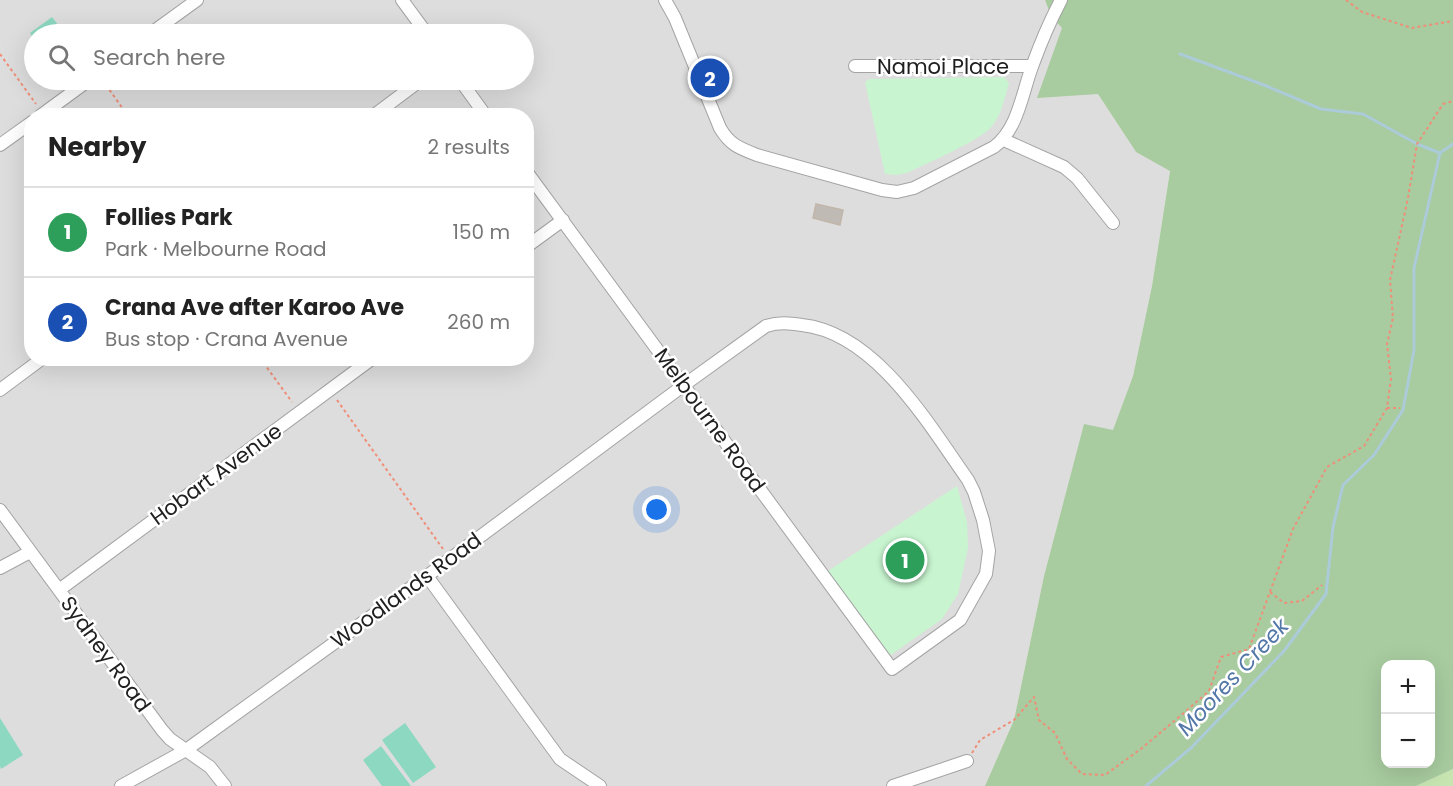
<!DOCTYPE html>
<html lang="en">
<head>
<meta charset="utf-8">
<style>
  body { margin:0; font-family:Poppins,sans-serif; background:#f6f6f6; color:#222 }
  .controls { position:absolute; right:18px; bottom:18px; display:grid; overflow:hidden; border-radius:12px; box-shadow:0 6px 24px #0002 }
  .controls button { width:54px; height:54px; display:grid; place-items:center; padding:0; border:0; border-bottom:2px solid #e0e0e0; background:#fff; color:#222; font:30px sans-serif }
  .you { position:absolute; left:657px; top:510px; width:21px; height:21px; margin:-15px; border:4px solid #fff; border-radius:50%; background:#1a73e8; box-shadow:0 0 0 9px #1a73e833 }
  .badge { display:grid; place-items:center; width:39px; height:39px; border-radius:50%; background:#1a73e8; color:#fff; font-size:20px; font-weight:700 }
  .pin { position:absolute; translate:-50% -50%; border:3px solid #fff; box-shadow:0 2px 6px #0006 }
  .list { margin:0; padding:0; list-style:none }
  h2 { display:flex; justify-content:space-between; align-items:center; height:78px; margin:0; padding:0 24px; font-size:26px }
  h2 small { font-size:20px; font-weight:400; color:#767676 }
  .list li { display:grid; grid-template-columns:39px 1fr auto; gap:18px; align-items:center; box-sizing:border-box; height:90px; padding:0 24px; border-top:2px solid #e0e0e0 }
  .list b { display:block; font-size:22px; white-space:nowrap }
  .list p { margin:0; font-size:20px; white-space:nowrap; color:#767676 }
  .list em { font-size:20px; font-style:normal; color:#767676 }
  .icon { flex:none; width:33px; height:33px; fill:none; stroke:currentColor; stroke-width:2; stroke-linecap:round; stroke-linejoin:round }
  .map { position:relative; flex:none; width:1453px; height:786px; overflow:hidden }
  .search { position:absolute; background:#fff; box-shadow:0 6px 24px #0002; left:24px; top:24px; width:510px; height:66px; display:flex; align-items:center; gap:15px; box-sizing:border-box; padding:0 21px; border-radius:33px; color:#767676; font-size:22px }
  .panel { position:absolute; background:#fff; box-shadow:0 6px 24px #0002; left:24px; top:108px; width:510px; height:258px; border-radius:24px }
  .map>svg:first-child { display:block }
</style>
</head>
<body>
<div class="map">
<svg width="1453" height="786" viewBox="0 0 1453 786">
  <rect width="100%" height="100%" fill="#f0ede7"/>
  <!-- residential -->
  <path fill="#dedddd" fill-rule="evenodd" d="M0,0H1045L1051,16L1063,28L1098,94L1136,152L1170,170L1152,286L1133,376L1113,431L1084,425L1044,576L1014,720L985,786H0ZM34,34H524V80H34ZM32,116H526V358H32Z"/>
  <!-- grass -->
  <path fill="#c6e5b1" d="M1453,769V786H1416Z"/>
  <!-- forest -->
  <path fill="#a8cb9f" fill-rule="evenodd" d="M1045,0H1453V769L1416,786H985L1014,720L1044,576L1084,424L1113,430L1133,376L1152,286L1170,171L1136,152L1098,94L1037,98L1062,28L1051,16ZM1386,664H1430V764H1386Z"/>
  <!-- park -->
  <path fill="#c8f5d0" d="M1004,77L1009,83C1005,97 1001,116 992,126C980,141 927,163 907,173L896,175L885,174L865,82L870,79Z
    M957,486L967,522L968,548L958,594L942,619L888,657L825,573Z"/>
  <!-- pitch -->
  <path fill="#8cd8c1" d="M52,17L65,34H34V39L30,33Z
    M0,718L23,755L1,769L0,766Z
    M405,723L436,767L413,783L382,740Z
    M381,746L411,786H382L363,760Z"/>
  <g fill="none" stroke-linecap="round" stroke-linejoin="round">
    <!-- stream -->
    <path stroke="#abcbd9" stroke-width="3" d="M1180,54L1264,85L1321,109L1363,114L1417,144L1440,153
      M1146,786L1192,747L1284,651L1326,594L1333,527L1343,485L1374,455L1403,410L1414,350V268L1440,153L1453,144"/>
  </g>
  <!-- building -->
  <path fill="#c0bab4" stroke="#c0b6aa" stroke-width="1.5" d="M816,204L843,210L840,225L813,218Z"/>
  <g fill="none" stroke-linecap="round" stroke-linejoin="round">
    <!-- minor casing -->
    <g stroke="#a4a4a4" stroke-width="14">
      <path id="minor" d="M402,0L427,34
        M665,0L675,18L720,128C730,145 739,148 757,155L882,190L897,192L914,188L994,147C1019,128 1022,92 1033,64C1041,42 1050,21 1061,0
        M150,34L197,0
        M855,66H1032
        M460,80L486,116
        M40,116L89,80
        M373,116L421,80
        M1004,140L1064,167L1077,178L1113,223
        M0,145L32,122
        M526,247L563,220
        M0,390L43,358
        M0,510L162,730L170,739L210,767L225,786
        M0,568L30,552
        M427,576L560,759L600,786
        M59,590L373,358
        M121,786L186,750L427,576L684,385L766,326C779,322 789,323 802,325C876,333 929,425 968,480L974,492L983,520L989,551L986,574L960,620L892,669L526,171
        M893,786L967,761"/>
    </g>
    <!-- path -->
    <path stroke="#ef8f79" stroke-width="2" stroke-dasharray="3 3" stroke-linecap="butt" d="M1346,0L1362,12L1412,28L1453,21
      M0,54L36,104
      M106,85L128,116
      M260,358L292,402
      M337,400L443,549
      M1387,408H1400
      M1270,592L1284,603L1302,601L1322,585
      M972,753L980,740L1014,720L1034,697L1039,720L1055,733L1067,759L1082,774L1105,775L1142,748L1185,712L1209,691L1221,657L1249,649L1293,529L1327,467L1364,446L1387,408L1391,379L1387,344L1393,318L1390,280L1408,198L1417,144L1443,104L1453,101"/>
    <!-- minor -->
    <use href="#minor" stroke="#fff" stroke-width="12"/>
  </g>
  <g text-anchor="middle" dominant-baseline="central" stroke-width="5" stroke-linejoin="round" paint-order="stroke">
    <!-- street labels -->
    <g font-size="21" fill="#202020" stroke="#fff">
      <text x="943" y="66">Namoi Place</text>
      <text transform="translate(710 420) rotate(54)">Melbourne Road</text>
      <text transform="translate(216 474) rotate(-36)">Hobart Avenue</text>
      <text transform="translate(406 590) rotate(-36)">Woodlands Road</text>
      <text transform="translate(106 654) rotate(54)">Sydney Road</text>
    </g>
    <!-- water labels -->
    <g font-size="22" font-style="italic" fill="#5377a8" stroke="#fff">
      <text transform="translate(1233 677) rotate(-47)">Moores Creek</text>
    </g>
  </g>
</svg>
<div class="controls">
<button>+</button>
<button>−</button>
</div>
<div class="you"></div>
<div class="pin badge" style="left:905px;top:560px;background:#2e9e5b">1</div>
<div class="pin badge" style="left:710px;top:78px;background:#1a4fb4">2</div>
<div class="search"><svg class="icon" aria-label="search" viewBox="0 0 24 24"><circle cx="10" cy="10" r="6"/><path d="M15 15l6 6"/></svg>Search here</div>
<section class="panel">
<h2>Nearby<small>2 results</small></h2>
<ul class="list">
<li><span class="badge" style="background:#2e9e5b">1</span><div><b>Follies Park</b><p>Park · Melbourne Road</p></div><em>150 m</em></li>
<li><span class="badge" style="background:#1a4fb4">2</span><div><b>Crana Ave after Karoo Ave</b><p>Bus stop · Crana Avenue</p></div><em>260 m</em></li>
</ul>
</section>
</div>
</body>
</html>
